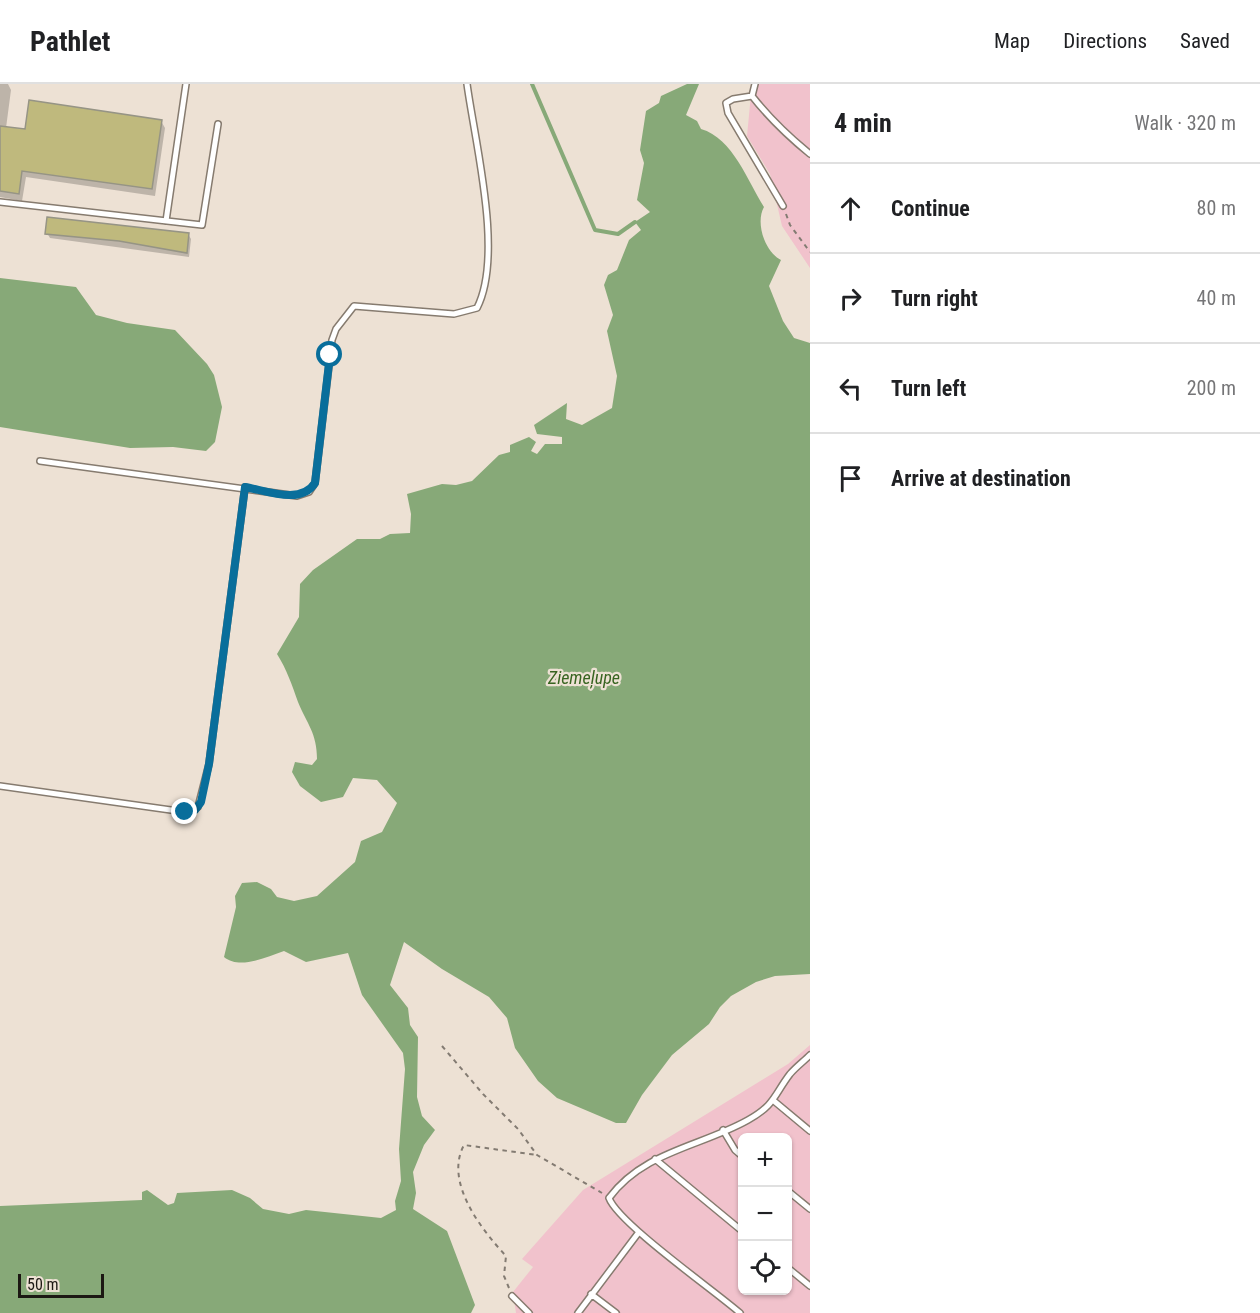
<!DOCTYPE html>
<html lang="en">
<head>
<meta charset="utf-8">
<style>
  body { margin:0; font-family:"Roboto Condensed",sans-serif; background:#f2f2f2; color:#202124 }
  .controls { position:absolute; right:18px; bottom:18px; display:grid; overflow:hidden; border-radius:9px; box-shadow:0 2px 4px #0004 }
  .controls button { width:54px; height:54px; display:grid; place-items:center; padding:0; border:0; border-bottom:2px solid #e0e0e0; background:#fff; color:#202124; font:30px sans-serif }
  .scale { position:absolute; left:18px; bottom:15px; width:86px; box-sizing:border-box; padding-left:6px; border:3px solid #1c1813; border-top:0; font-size:16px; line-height:21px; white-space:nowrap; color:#1c1813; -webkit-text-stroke:4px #ede1d4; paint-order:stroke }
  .stop { position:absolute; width:18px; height:18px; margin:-14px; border:4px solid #096e9b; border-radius:50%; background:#fff }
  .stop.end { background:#096e9b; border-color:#fff; box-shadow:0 2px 6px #0008 }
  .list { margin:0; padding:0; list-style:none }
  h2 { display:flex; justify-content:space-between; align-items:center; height:78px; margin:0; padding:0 24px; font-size:26px }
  h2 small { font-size:20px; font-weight:400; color:#757577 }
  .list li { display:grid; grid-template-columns:39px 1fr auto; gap:18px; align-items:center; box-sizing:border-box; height:90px; padding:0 24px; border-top:2px solid #e0e0e0 }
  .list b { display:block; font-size:22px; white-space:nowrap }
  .list em { font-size:20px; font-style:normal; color:#757577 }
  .icon { flex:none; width:33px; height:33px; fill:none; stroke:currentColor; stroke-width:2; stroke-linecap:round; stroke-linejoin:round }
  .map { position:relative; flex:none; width:810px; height:1229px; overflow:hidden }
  header { display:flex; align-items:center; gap:36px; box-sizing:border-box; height:84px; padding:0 30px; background:#fff; border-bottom:2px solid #e0e0e0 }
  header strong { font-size:28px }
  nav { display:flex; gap:33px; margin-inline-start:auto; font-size:21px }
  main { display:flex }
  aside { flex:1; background:#fff }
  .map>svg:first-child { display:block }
</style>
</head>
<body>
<header>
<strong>Pathlet</strong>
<nav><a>Map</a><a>Directions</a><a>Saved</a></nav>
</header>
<main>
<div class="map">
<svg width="810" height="1229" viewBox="0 0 810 1229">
  <rect width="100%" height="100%" fill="#ede1d4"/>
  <!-- green -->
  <path fill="#f1c2cc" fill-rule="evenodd" d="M752,0H810V184L782,142L770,90L747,52Z
    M810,961V1229H516L513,1208L533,1183L522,1175L583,1106L788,980ZM742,1054H788V1206H742Z"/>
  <!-- water -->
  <path fill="#87a978" d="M687,0H699L686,31L697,37L701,45C733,54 748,98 764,123C755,139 765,168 781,176L769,202L783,237L794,254L810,259V890L775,892L756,898L731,912L720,923L709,940L672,971L642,1011L626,1039H616L557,1014L538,997L515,964L507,934L489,913L442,885L404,858L390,901L408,924L410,941L418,953L417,1013L422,1032L435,1046L424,1061L413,1088L416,1109L413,1125L447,1147L475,1221L471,1229H0V1122L142,1116V1108L147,1106L168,1121L174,1119L177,1109L232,1106L250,1114L263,1125L289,1130L306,1126L381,1134L396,1126L395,1117L401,1097L399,1065L405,985L403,969L362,911L348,869L306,878L284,867C266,873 240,886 224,873L236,823L235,812L242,799L257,798L271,805L277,813L294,817L317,812L355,778L361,757L382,748L397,719L377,696L353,694L343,713L321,718L300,702L292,688L295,678L312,681L317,675C317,649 307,640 298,618C292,601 287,586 277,570L299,533L300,500L313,486L357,455H380L390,450L410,449L411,430L407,410L442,400L456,401L472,397L499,371L510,368V361L529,353L536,358L531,367L537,370L545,360H562V353L537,350L534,341L567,319L566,335L582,341L612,324L617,292L607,247L613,231L604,201L608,191L617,186L629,156L641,146L635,138L650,128L637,116L644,79L640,66L646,27L659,19L661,12Z
    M0,194L76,203L96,231L127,239L175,246L207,280L214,291L222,323L215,358L206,367L173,363L130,364L0,343Z"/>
  <!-- shadow -->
  <path fill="#0003" d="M0,0H8L11,6L6,44L27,47L161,37L165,44L155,112L26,93L22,117L0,113Z
    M47,149L188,150L191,155L189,173L50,154Z"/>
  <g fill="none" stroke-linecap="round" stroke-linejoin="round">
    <!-- stream -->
    <path stroke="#87a978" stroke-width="4" d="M532,0L595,146L618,150L635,138"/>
  </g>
  <!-- building -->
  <path fill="#bfb97d" stroke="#969485" stroke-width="1.5" d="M29,16L162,36L152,105L22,87L19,110L0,107V42L25,45Z
    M47,133L189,149L187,169L119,157L45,150Z"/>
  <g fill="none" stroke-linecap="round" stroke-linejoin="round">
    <!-- service casing -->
    <g stroke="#867b6f" stroke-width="8">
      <path id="service" d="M755,0L752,12C770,35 788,52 810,70
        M752,12L733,15L726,19L728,29L783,122
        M0,118L202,141L218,40
        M166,137L186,0
        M40,377L297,412L309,408L315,399L332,256L336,245L354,222L454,230L477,224C504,171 475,59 467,0
        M0,702L185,728L198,723L209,680L245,403
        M774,1017L810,1047
        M723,1046L735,1066L742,1072
        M655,1075L742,1147
        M788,1107L810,1125
        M788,1184L810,1202
        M591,1210L616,1229
        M512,1212L529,1229
        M578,1229L639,1148
        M740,1229C715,1207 618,1139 609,1114C644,1067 700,1063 748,1036C775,1021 774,1011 790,990C796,983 804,977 810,971"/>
    </g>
    <!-- path -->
    <path stroke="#837b72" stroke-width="2" stroke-dasharray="4.5 4.5" stroke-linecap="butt" d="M786,130L790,141L810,168
      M442,962L483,1010L518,1045L537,1071L602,1109
      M509,1204L504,1192L506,1172C481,1145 444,1098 464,1061L537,1071"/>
    <!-- service -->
    <use href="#service" stroke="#fff" stroke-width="5"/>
  </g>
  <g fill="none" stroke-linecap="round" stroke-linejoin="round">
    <!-- route -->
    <path stroke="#096e9b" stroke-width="8" d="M185,728L195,726L201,718L209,680L245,403C267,407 301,421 315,399L330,271"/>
  </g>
  <g text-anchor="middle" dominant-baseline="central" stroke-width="4.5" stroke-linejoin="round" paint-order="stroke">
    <!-- water labels -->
    <g font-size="18" font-style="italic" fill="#376420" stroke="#ede1d4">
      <text x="584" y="593">Ziemeļupe</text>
    </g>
  </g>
</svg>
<div class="controls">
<button>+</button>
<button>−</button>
<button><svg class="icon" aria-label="locate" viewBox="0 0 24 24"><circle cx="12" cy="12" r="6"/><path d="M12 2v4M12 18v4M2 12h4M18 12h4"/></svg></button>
</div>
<div class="scale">50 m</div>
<div class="stop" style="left:330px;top:271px"></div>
<div class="stop end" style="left:185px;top:728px"></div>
</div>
<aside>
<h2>4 min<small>Walk · 320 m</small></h2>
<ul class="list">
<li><svg class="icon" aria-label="ahead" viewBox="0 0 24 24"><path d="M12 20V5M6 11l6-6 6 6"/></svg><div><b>Continue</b></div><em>80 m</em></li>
<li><svg class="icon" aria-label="right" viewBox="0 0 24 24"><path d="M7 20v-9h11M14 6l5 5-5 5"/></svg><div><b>Turn right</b></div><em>40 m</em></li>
<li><svg class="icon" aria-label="left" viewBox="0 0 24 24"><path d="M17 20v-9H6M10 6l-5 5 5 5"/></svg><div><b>Turn left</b></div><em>200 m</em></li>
<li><svg class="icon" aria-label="arrive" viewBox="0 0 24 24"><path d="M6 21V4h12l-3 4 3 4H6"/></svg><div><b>Arrive at destination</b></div></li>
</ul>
</aside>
</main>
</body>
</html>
